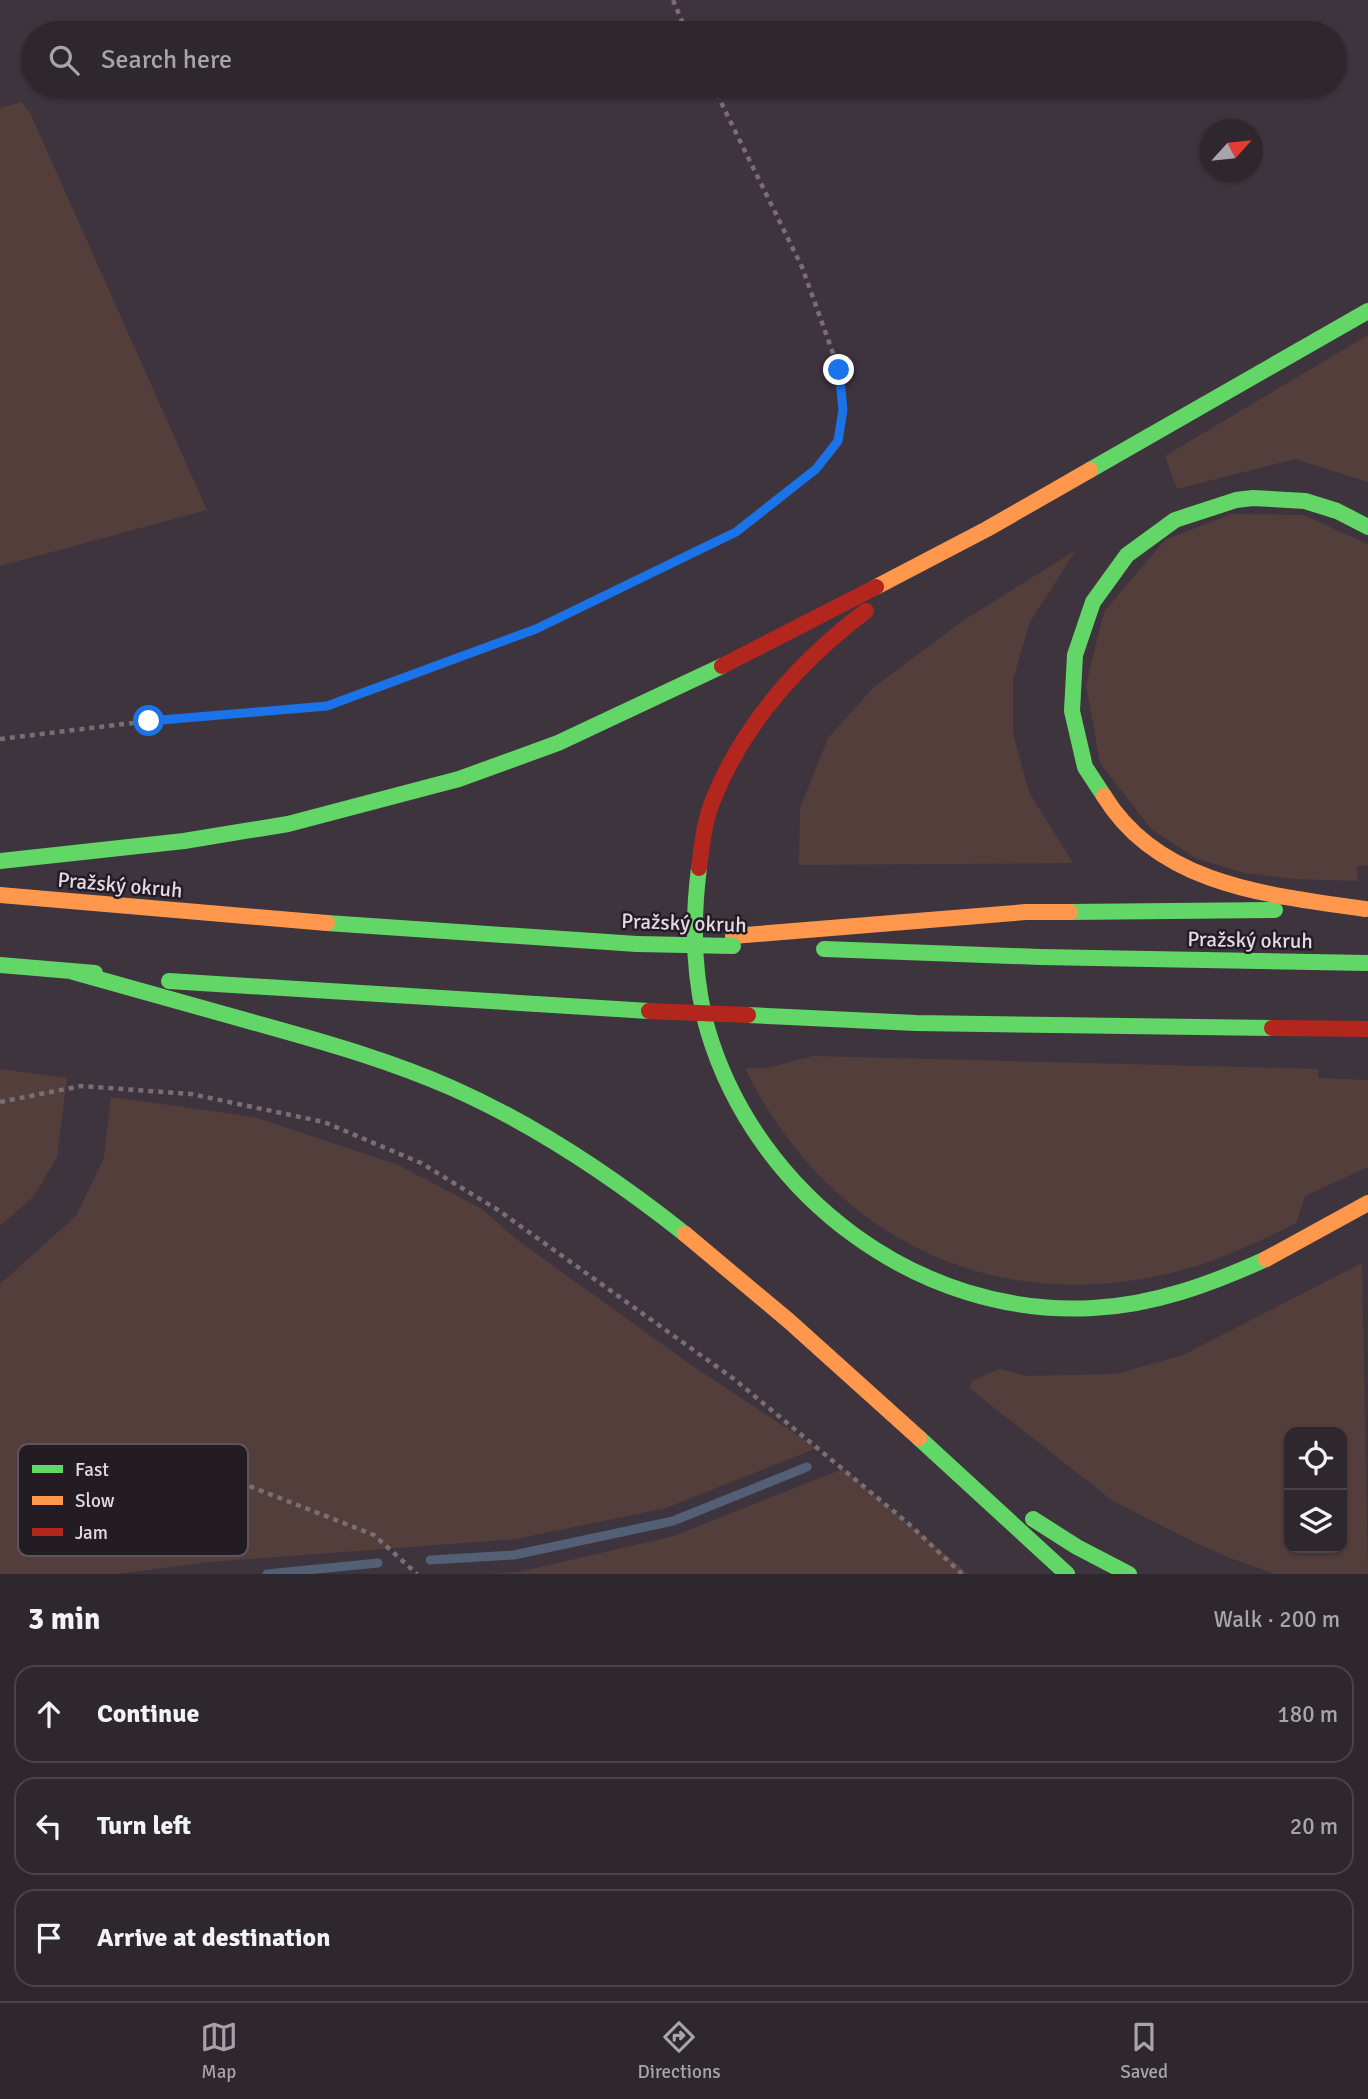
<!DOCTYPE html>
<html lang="en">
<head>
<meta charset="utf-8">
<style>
  body { margin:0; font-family:Signika,sans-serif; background:#3a333a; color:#f1f3f6 }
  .controls { position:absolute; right:21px; bottom:21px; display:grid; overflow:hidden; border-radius:14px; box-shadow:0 2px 5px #0004 }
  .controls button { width:63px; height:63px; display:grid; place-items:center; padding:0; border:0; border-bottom:2px solid #49444a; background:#2e272e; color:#f1f3f6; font:35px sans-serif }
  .compass { position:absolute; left:1200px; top:119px; width:63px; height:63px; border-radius:50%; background:#2e272e; box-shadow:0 2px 5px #0004; rotate:63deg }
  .stop { position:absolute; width:21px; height:21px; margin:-16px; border:5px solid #1a73e8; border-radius:50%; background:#fff }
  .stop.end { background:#1a73e8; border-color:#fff; box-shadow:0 2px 7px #0008 }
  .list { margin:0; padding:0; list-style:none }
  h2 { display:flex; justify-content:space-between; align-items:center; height:91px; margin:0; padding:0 28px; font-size:30px }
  h2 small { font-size:23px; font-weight:400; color:#a7a5aa }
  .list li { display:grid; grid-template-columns:46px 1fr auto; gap:21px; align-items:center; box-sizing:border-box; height:98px; margin:0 14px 14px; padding:0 14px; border:2px solid #49444a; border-radius:21px }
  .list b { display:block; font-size:26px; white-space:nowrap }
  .list em { font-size:23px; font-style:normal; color:#a7a5aa }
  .icon { flex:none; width:38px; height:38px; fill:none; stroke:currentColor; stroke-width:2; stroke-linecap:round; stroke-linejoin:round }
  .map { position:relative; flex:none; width:1368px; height:1574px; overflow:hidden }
  .search { position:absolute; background:#2e272e; box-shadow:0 2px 5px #0004; left:21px; right:21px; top:21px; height:77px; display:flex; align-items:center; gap:18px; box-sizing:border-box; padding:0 24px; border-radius:38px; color:#a7a5aa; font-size:26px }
  .sheet { height:427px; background:#2e272e }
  nav { display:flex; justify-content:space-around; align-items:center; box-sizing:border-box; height:98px; border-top:2px solid #49444a; background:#2e272e; font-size:19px; color:#a7a5aa }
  nav a { display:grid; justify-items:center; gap:4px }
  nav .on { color:#a99faa }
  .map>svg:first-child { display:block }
</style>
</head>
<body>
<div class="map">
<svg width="1368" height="1574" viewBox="0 0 1368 1574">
  <rect width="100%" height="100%" fill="#3e343e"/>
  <!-- green -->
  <path fill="#543e3c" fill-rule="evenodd" d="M21,102L30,113L207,510L0,566V108Z
    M1368,335V482L1295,459L1177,489L1165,456Z
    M1231,514L1303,515L1368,544V865L1357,866L1358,881L1294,879L1245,873L1197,859L1151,829L1100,763L1086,685L1104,612L1165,540Z
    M1076,550L1030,622L1013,679V734L1029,792L1073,863L799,865L800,808L828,738L874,687L964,620Z
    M813,1056L1318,1069V1078L1368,1080V1167L1305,1196L1296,1223C1263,1240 1229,1256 1193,1267C1005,1323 831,1244 745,1068H767Z
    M0,1069L67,1078L57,1157L34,1196L0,1226Z
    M111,1097L254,1117L398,1165L482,1209L516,1239L691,1365L817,1448L666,1508L516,1539L209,1562L117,1574H0V1284L76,1216L104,1158Z
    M1362,1263L1368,1574H1276L1227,1557L1194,1542L1113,1501L969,1388L972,1381L999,1369L1027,1376L1116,1374L1183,1355ZM1289,1432H1342V1548H1289Z
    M843,1469L969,1574H487L519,1572L674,1536Z"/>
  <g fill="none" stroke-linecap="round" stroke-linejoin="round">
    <!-- stream -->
    <path stroke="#535f75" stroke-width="9" d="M430,1560L514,1555L673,1521L807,1467
      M267,1574L378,1563"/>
    <!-- path -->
    <path stroke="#786e74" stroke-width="4.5" stroke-dasharray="5 5" stroke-linecap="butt" d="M673,0L687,33
      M0,739L149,721L327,706L536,629L736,532L815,469L838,441L843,410L839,370L802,267L713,86
      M0,1102L81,1086L191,1094L324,1122L421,1163L498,1210L734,1379L909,1524L962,1574
      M175,1457L374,1535L417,1574"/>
    <!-- fast -->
    <path stroke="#63d668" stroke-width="16" d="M1090,470L1368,311
      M1104,796L1085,767L1072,711L1075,655L1093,602L1127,555L1175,520L1236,500L1253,498L1305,501L1337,511L1368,527
      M0,861L184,841L288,824L459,779L558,743L722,666
      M699,868C692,923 693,978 708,1031C757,1196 920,1318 1093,1308C1154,1305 1211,1284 1266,1259
      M1070,912L1275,910
      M327,923L637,944
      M824,949L1040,957L1368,963
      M0,965L95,973
      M70,971C137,990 203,1008 270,1027C331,1044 393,1062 452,1088C536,1125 613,1177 685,1234
      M169,981L649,1011
      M748,1015L916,1023L1272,1028
      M919,1438L1067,1574
      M1033,1519L1077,1547L1129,1574"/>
    <!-- slow -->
    <path stroke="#ff974d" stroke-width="16" d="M876,587L987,529L1090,470
      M1104,796C1159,886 1270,895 1365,909
      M0,895L327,923
      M733,936L1026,912H1070
      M685,1234L789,1321L919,1438
      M1266,1259L1368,1203"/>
    <!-- jam -->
    <path stroke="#b3261e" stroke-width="16" d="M722,666L876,587
      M699,868C702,846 704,822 713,800C743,724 801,660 866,611
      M1272,1028L1368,1029"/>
    <!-- fast-bridge -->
    <path stroke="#63d668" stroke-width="16" d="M637,944L733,946"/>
    <!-- jam-bridge -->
    <path stroke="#b3261e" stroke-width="16" d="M649,1011L748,1015"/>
  </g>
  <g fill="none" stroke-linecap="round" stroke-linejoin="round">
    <!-- route -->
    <path stroke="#1a73e8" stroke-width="9" d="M149,721L327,706L536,629L736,532L816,469L838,441L843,410L839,370"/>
  </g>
  <g text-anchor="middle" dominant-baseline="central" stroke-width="5" stroke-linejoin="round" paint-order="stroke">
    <!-- street labels -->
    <g font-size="21" fill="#e3d9e4" stroke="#231c23">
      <text transform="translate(120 885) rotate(5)">Pražský okruh</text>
      <text transform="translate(684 923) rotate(2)">Pražský okruh</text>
      <text transform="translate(1250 940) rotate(1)">Pražský okruh</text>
    </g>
  </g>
  <!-- legend -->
  <rect x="18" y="1444" width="230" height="112" rx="10" fill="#231c23" stroke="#5d555d" stroke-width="2"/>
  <rect x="32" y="1465" width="31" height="8" fill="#63d668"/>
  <rect x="32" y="1496" width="31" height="9" fill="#ff974d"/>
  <rect x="32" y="1528" width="31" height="8" fill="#b3261e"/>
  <g font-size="19" fill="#e3d9e4">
    <text x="75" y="1476">Fast</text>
    <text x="75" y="1507">Slow</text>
    <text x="75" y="1539">Jam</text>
  </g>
</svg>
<div class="controls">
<button><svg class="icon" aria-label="locate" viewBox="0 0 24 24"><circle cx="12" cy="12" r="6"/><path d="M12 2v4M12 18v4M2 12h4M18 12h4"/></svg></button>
<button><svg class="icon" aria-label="layers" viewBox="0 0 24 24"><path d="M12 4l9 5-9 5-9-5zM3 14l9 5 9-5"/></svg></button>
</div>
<svg class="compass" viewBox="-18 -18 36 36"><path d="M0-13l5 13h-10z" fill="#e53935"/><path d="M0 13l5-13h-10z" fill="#a7a5aa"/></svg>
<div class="stop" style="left:149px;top:721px"></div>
<div class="stop end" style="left:839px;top:370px"></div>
<div class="search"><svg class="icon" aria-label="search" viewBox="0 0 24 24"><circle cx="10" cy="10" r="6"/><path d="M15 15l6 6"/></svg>Search here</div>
</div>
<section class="sheet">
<h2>3 min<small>Walk · 200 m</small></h2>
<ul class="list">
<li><svg class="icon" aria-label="ahead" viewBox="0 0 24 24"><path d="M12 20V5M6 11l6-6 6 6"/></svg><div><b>Continue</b></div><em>180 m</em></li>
<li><svg class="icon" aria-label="left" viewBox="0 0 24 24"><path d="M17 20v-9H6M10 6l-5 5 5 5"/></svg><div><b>Turn left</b></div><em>20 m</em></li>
<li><svg class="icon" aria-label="arrive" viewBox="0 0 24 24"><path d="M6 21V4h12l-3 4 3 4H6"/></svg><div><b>Arrive at destination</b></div></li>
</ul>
</section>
<nav>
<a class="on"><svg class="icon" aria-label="map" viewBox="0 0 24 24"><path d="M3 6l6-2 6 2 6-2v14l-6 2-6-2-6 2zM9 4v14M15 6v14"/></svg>Map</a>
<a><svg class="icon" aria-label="directions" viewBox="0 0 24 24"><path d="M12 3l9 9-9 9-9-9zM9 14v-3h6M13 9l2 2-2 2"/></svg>Directions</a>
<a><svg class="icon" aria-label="saved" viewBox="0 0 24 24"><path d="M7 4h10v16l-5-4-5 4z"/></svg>Saved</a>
</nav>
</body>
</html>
